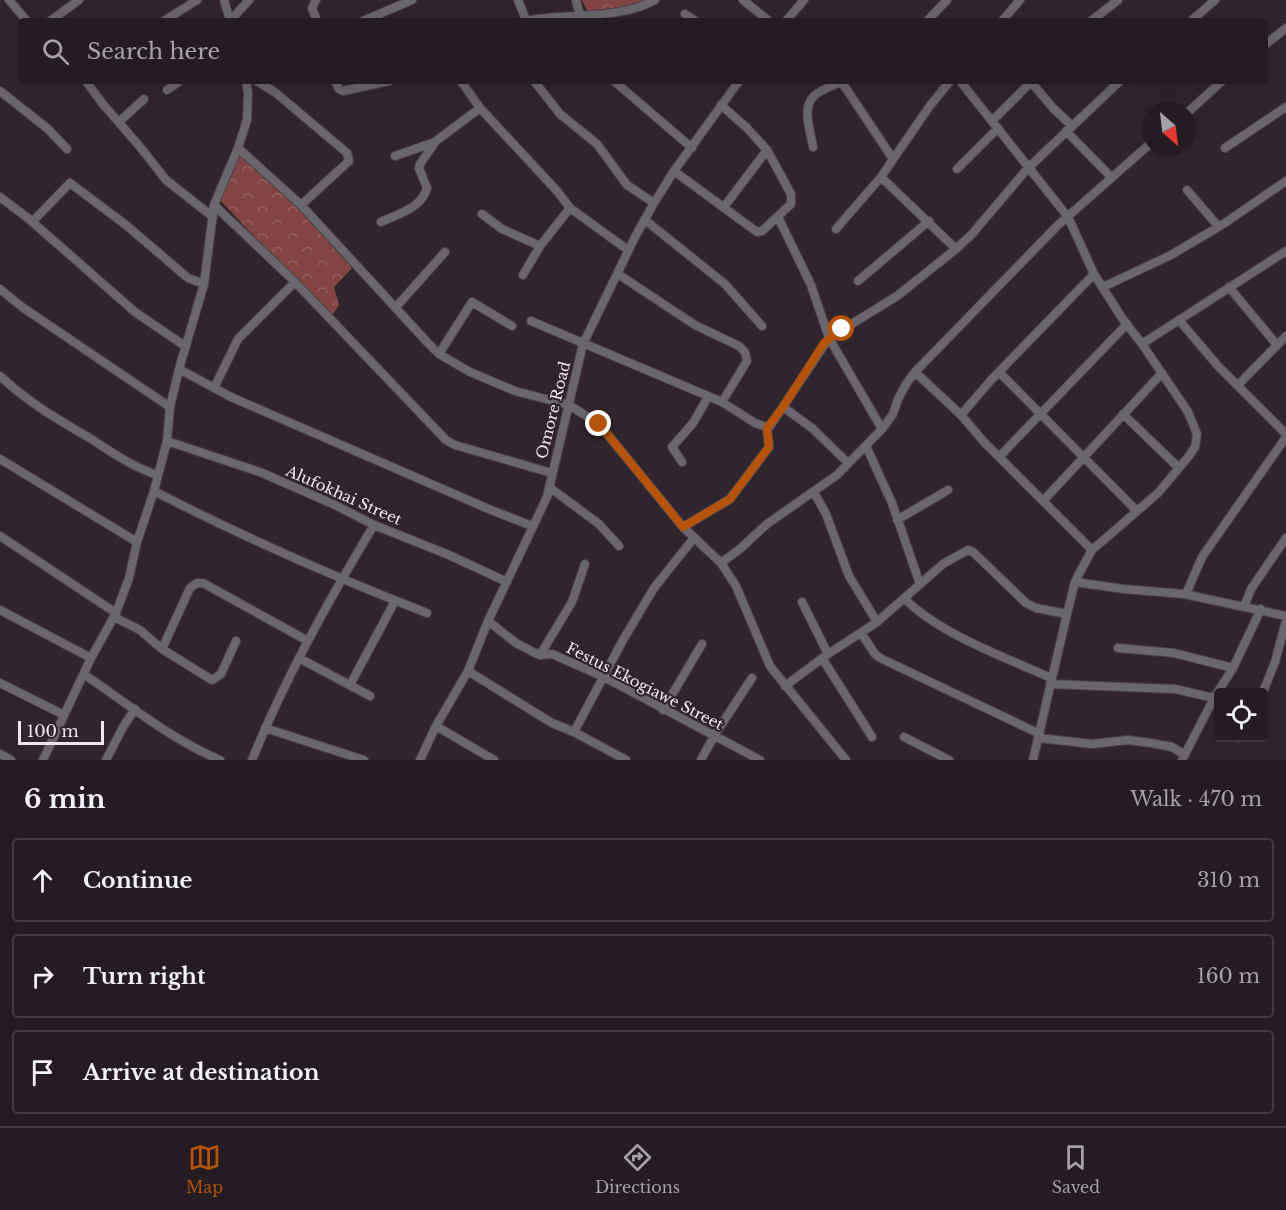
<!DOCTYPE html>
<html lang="en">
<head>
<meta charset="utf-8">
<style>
  body { margin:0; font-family:"Libre Baskerville",serif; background:#2c252a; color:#f1f3f6 }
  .controls { position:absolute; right:18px; bottom:18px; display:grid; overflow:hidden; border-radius:6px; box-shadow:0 6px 24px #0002 }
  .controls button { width:54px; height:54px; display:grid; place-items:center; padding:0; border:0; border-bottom:2px solid #413a40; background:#241c22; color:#f1f3f6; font:30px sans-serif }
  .compass { position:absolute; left:1142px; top:102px; width:54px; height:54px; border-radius:50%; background:#241c22; box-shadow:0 6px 24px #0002; rotate:152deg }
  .scale { position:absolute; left:18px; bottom:15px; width:86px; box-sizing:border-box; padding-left:6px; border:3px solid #efe7ed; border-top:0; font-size:16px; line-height:21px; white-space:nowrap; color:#efe7ed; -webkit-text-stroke:4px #30252d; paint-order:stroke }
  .stop { position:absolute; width:18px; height:18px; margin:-14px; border:4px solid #b45309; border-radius:50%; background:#fff }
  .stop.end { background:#b45309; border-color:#fff; box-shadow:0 2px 6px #0008 }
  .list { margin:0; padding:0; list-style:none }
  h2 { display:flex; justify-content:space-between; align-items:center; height:78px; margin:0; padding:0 24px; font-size:26px }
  h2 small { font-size:20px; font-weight:400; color:#a3a1a5 }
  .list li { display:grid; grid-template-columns:39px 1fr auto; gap:18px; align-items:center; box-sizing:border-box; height:84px; margin:0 12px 12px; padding:0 12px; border:2px solid #413a40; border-radius:6px }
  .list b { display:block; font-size:22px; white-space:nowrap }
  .list em { font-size:20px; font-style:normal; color:#a3a1a5 }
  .icon { flex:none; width:33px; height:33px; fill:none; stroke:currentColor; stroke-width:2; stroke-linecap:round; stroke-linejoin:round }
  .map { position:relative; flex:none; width:1286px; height:760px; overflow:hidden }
  .search { position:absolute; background:#241c22; box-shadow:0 6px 24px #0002; left:18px; right:18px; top:18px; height:66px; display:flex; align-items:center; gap:15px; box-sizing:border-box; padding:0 21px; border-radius:6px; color:#a3a1a5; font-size:22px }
  .sheet { height:366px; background:#241c22 }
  nav { display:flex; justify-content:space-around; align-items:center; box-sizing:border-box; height:84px; border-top:2px solid #413a40; background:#241c22; font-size:16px; color:#a3a1a5 }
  nav a { display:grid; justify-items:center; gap:3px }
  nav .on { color:#b45309 }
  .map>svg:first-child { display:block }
</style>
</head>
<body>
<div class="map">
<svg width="1286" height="760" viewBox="0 0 1286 760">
  <defs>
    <pattern id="forest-crowns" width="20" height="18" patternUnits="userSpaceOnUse" patternTransform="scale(1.5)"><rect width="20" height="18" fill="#834544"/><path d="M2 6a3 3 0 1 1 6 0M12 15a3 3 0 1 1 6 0" fill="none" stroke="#95605f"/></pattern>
  </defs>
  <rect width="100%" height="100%" fill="#30252d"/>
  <!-- forest -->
  <path fill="url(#forest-crowns)" d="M582,0H647L640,5L587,11Z
    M239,143L352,268L334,287L339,305L330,318L220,200Z"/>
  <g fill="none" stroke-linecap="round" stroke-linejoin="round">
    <!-- minor casing -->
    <g stroke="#4b4048" stroke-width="10">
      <path id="minor" d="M9,0L27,21
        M224,0L230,21
        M316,0L312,8L317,21
        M518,0L526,20
        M576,0L580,16
        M743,0L769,21
        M685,14L696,21
        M50,21L79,0
        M164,21L197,0
        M230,21L249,0
        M363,21L412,0
        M525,21C567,12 616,21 655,0
        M786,21L804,0
        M927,21L947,0
        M1002,21L1020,0
        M1091,21L1118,0
        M1191,21L1215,0
        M1265,45L1286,28
        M86,81L102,103L141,148L166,180L213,217
        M257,81L276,93L347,153L349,161L301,205
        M335,81L339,89L343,91L389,81
        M461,81L480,108L557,191L570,208L628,250
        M534,81L560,114L597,144L627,185L654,203
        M614,81L692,148
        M841,81L893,159
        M960,81L1068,217L1094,274L1122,318L1142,344L1188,412L1197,434L1195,447L1189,456L1158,493L1092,550L1081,570L1075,582L1067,614L1033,760
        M1031,82L1053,108L1072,126
        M167,90L180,81
        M0,91L48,129L67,149
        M1187,113L1222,81
        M992,121L1032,81
        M119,122L144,99
        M1066,131L1111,177
        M813,147C811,132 801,108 814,96C821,89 834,86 843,81
        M238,148L301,205L427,342L439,354L470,372L515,391L569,405L599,424L683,527L721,563L736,586L770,666L846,760
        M1225,148L1286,107
        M395,156L435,142
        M957,169L998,128
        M674,171L757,232L762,231L791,204V194L767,150L746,127L721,105
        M881,177L956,249
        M1187,190L1218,226
        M0,197L29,219L135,312L185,346
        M214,205L295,282L446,440L455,445L552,473
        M724,207L767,150
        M482,214L502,229L540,246
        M778,217L811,285L829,338L882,429
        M645,220L725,284L762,326
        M32,222L70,183L126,225L188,278L204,284
        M381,222C398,214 422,208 427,188L419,168L420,164L436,141L480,108
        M836,229L881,177L929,107L950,81
        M618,274L695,325L739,346L745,352L747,361L722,402
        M523,275L540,246L570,208
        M858,281L929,221
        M1103,287L1171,255L1225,223L1286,181
        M1229,287L1277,345
        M0,289L22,307L170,407
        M396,307L445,252
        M1179,320L1218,366L1286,434
        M531,321L722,402L755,423L767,427L770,426L829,338L897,296L956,249L972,234L1028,168L1120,81
        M1142,344L1286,251
        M439,354L472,302L512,326
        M179,369L231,397L491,510L532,526
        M915,372L961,415L984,442L1092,550
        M999,372L1137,511
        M0,376C28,402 55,418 88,437C111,452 131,466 157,475
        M1238,385L1286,336
        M214,388L238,339L295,282
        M783,407L812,428L848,463
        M1123,414L1179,468
        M961,415L991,380L1094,274
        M167,441L260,472L335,505L374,525L449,555L507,582
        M866,446L892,503L920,584
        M999,457L1127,324
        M0,459L137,542
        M682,462L672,447L693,423L708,397
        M549,487L599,524L619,546
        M154,491C243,537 334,577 427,613
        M814,492L826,514L849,576L877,622
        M1043,501L1162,373
        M897,520L948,490
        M683,527L730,499L769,447L767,427
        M0,536L116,613
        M721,563L741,548L767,524L837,475L882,429L893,414L898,399L906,384L915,372L1058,225L1151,143
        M1075,582L1124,589L1184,594L1286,616
        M1186,594L1202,557L1286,437
        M904,598C939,634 1005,657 1051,678
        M802,602L828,654
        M1244,607L1251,589L1286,538
        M0,610L91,658
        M114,617L140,630L162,649L212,680L221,674L236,641
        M488,621L516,643L535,653L540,655L552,654L604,677L760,760
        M861,633L875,654L880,658L1040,734
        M1118,648L1174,653L1233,668
        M162,649L190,588L197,583H203L308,641
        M540,655L572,602L585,564
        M299,658L370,696
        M822,658L872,737
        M468,671L552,723L574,732L626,760
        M85,675C128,704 172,740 220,760
        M0,683L64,715
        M1050,684L1175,689L1214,698
        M350,685L395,601
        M785,686L828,654L877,622L943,564L968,550L973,552L1026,603L1036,608L1067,614
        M1263,692L1275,662L1286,621
        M663,710L702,644
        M436,726L494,760
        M265,728L364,760
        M574,732L623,640L654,588L693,539
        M904,737L949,760
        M1039,738L1092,744L1128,740L1151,743L1172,747L1185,755
        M1238,738H1239
        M0,754L11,760
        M43,760L91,658L116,613L129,578L137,542L154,491L167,441L170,407L179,369L204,284L214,205L238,148L247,120L248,93L246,81
        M106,760L123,727L135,709
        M252,760C285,678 329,600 374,525
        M420,760L436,726L468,671L488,621L547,497L583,344L636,235L654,203L674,171L739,81
        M701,760L714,736L752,678
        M1182,760L1214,698L1233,668L1261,609"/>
    </g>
    <!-- minor -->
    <use href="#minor" stroke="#69666c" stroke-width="8"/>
  </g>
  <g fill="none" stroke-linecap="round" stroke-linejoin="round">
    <!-- route -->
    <path stroke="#b45309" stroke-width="8" d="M599,424L683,527L730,499L769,447L767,428L783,407L824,343L842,329"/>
  </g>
  <g text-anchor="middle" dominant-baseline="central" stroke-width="4.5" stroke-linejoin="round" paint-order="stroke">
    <!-- street labels -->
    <g font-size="15" fill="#efe7ed" stroke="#30252d">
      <text transform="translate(553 410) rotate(-76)">Omore Road</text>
      <text transform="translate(344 495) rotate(24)">Alufokhai Street</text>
      <text transform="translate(645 686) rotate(27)">Festus Ekogiawe Street</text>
    </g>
  </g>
</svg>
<div class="controls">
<button><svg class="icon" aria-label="locate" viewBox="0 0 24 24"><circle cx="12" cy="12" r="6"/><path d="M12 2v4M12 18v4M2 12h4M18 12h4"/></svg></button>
</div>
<svg class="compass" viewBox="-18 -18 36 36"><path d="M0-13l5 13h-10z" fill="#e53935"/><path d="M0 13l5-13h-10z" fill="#a3a1a5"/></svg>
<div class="scale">100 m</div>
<div class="stop" style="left:842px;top:329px"></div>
<div class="stop end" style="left:599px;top:424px"></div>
<div class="search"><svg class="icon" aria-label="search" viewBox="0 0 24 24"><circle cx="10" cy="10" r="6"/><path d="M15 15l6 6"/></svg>Search here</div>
</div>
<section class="sheet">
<h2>6 min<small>Walk · 470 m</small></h2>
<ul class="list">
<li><svg class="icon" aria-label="ahead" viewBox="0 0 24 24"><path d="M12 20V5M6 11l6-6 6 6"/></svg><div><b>Continue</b></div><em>310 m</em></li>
<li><svg class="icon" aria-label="right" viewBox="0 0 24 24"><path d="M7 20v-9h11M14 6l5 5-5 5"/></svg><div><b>Turn right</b></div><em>160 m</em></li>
<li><svg class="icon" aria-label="arrive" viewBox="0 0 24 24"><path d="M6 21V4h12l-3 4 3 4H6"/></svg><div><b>Arrive at destination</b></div></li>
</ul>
</section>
<nav>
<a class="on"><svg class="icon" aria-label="map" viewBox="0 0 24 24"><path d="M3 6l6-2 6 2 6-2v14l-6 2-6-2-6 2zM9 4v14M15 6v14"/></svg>Map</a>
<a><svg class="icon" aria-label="directions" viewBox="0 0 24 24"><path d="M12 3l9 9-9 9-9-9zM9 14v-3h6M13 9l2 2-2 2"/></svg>Directions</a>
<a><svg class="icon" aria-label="saved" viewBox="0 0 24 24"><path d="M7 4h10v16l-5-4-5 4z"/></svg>Saved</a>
</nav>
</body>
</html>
